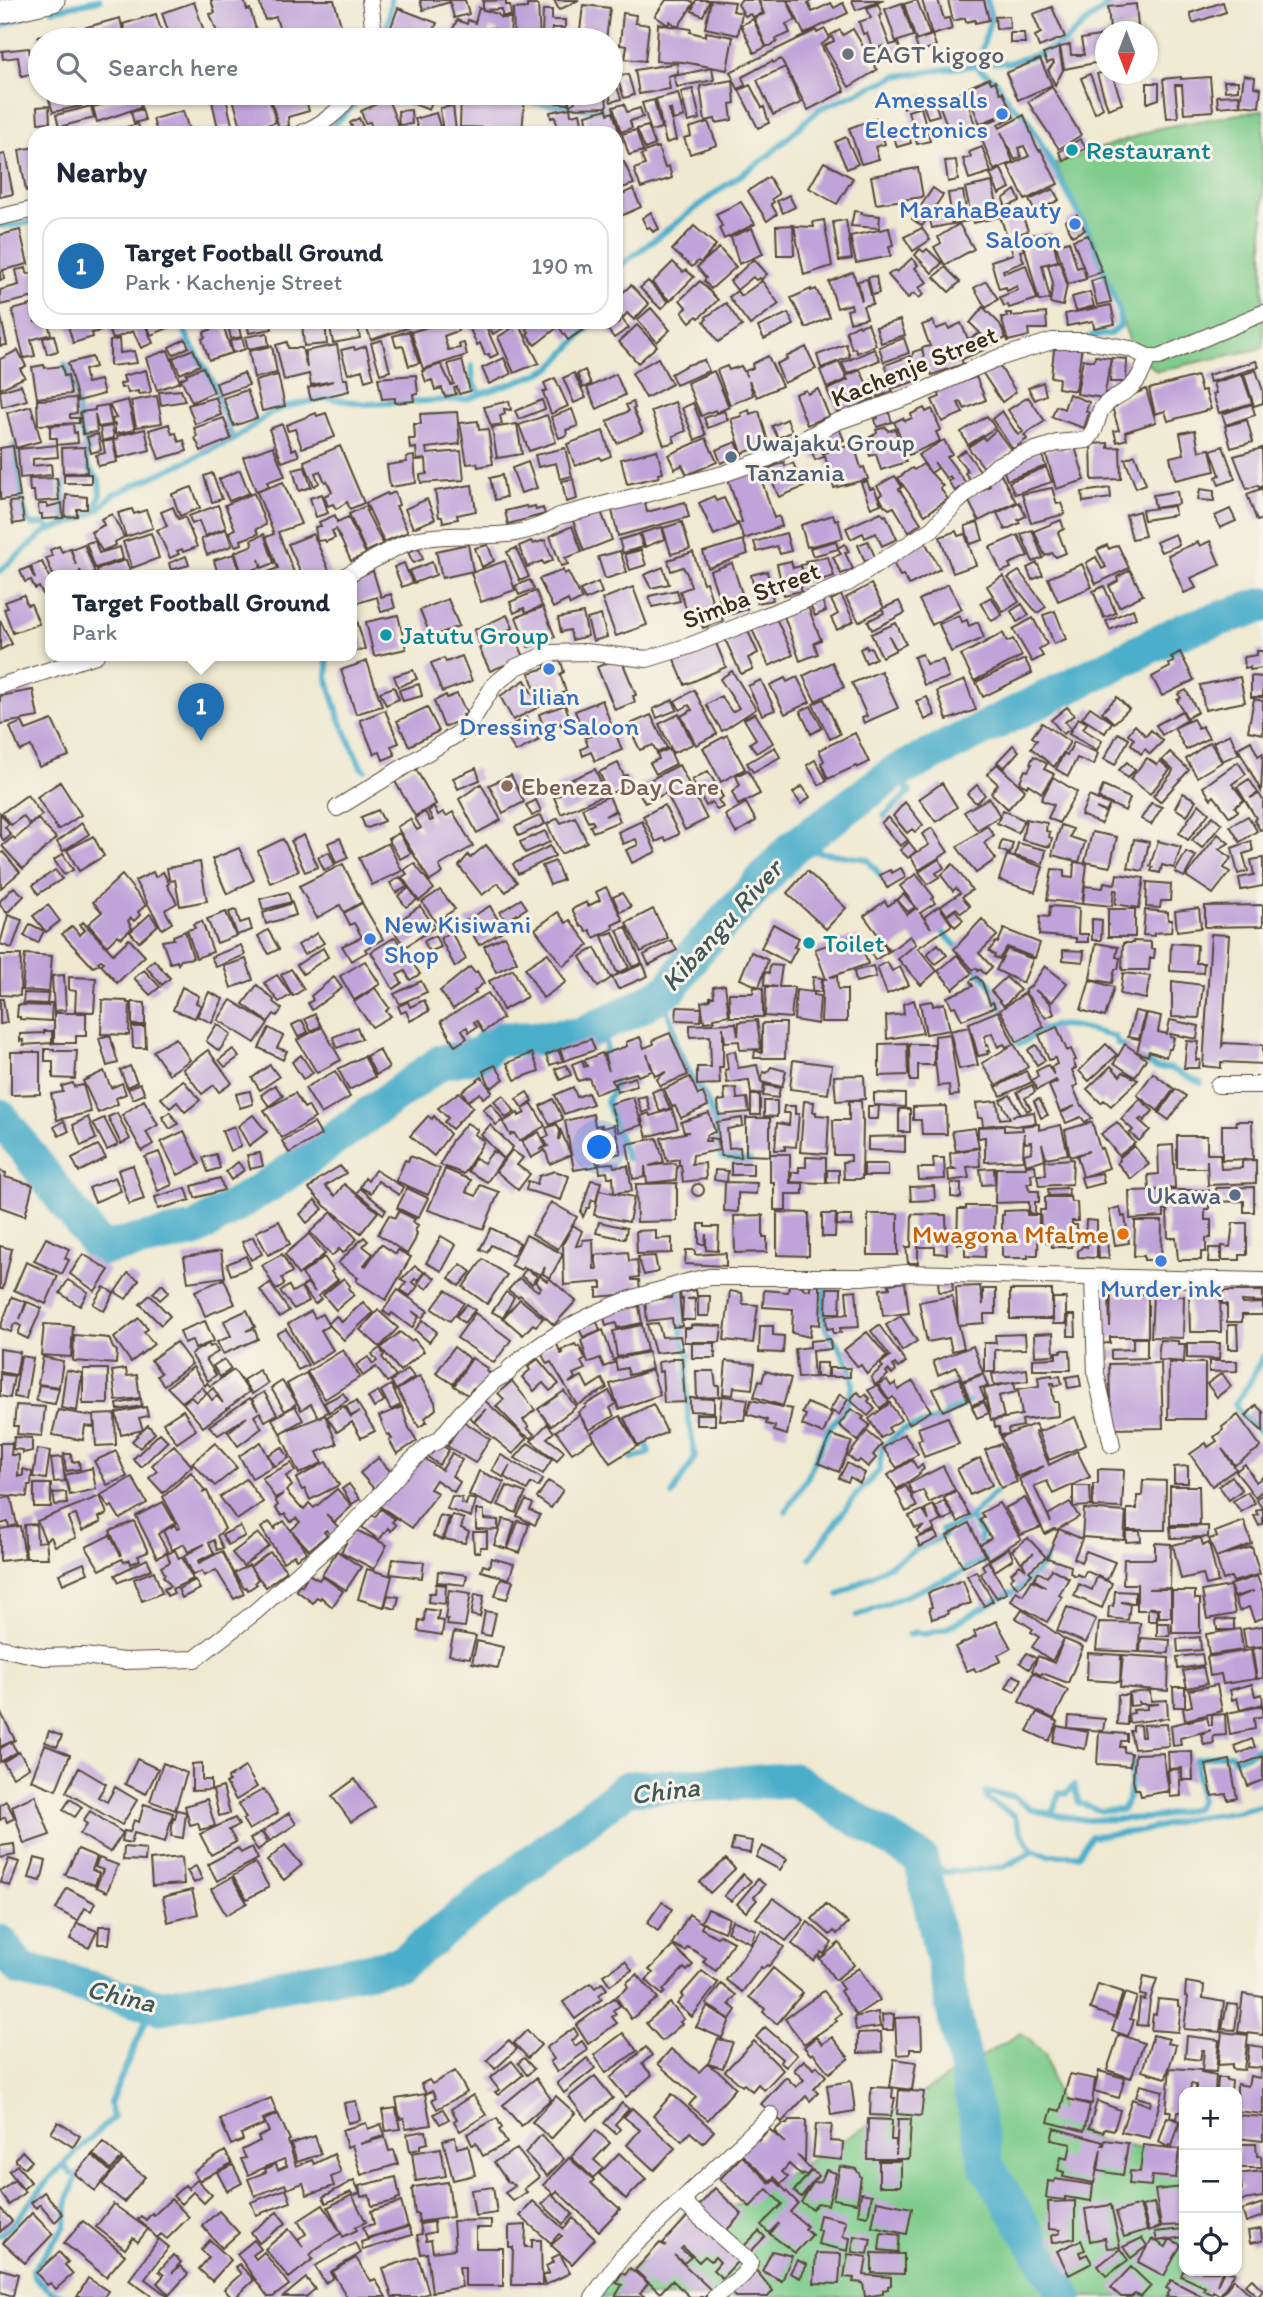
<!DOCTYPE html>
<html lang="en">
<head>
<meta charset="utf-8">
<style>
  body { margin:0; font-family:Itim,sans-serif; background:#f6f6f7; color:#1f2937 }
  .controls { position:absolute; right:21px; bottom:21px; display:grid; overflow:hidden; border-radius:14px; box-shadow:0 2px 5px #0004 }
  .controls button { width:63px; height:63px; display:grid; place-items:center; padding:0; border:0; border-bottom:2px solid #e0e1e3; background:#fff; color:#1f2937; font:35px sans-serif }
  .compass { position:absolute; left:1095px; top:21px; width:63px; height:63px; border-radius:50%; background:#fff; box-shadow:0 2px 5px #0004; rotate:180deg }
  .you { position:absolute; left:600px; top:1148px; width:24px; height:24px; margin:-18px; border:5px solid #fff; border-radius:50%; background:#1a73e8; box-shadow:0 0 0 10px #1a73e833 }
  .badge { display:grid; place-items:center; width:46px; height:46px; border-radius:50%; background:#1f6fb2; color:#fff; font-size:23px; font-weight:700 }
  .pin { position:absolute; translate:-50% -58px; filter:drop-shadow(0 2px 4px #0008) }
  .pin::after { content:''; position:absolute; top:37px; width:24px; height:21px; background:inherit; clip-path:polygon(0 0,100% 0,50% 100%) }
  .popup { position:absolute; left:45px; top:570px; width:312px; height:91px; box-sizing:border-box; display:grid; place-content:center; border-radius:14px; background:#fff; filter:drop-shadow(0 2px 5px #0005); font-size:23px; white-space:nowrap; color:#747a83 }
  .popup b { font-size:26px; color:#1f2937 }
  .popup::after { content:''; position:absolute; left:50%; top:100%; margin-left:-14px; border:14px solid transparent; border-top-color:#fff }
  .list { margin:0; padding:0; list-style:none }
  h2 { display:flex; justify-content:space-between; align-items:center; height:91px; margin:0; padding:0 28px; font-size:30px }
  h2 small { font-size:23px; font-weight:400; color:#747a83 }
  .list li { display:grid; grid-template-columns:46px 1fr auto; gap:21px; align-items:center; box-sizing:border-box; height:98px; margin:0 14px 14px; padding:0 14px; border:2px solid #e0e1e3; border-radius:21px }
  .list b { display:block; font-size:26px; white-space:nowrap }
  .list p { margin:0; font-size:23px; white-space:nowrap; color:#747a83 }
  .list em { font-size:23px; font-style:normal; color:#747a83 }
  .icon { flex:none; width:38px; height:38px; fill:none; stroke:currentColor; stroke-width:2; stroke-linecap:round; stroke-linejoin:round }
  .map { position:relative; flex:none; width:1263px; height:2297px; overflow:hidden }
  .search { position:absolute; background:#fff; box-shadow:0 2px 5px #0004; left:28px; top:28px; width:595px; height:77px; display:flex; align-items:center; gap:18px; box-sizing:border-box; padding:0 24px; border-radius:38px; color:#747a83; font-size:26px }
  .panel { position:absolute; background:#fff; box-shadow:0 2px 5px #0004; left:28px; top:126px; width:595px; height:203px; border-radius:21px }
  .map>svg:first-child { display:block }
</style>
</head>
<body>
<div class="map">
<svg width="1263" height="2297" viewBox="0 0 1263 2297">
  <rect width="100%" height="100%" fill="#f7f3e8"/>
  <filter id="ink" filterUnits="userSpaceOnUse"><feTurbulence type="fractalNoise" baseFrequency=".0143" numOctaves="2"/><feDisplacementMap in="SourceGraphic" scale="14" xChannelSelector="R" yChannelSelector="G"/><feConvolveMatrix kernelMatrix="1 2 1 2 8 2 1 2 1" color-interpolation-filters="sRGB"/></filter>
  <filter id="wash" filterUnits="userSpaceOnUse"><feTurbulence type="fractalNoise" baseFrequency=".00686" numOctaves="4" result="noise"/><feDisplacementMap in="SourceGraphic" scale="28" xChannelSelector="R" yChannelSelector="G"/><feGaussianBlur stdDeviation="1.57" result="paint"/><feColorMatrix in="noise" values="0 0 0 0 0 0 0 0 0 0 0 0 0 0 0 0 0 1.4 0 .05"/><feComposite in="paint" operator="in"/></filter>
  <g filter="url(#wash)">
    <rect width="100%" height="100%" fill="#efe9d1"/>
    <!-- green -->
    <path fill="#7fcc8c" stroke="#5d7b55" stroke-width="2" d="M1263,110V348L1157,371L1133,351L1095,243L1055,164L1159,128Z
      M1021,2033L1045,2054L1064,2121L1099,2141L1184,2156V2271H1207L1204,2297H584Z"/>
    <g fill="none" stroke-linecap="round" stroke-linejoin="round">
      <!-- stream -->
      <path stroke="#4baeca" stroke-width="6" d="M53,10L99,0
        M0,27L25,17
        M382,40L389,19L391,0
        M983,63L982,49L991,18L987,0
        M977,65L988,62L1008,63L1039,54L1066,41L1084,24L1115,0
        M526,93L529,101C541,106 551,103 563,105C579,108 590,113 608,108
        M325,133L353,106L359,93
        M0,226L17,225L35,221
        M616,269L722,188L767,157L819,109L897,76L977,65L980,70L995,80L1011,105L1025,115L1086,227L1119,310L1120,326L1110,334L1091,336
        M181,322L189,341L213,382L233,440
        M65,364L76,395L79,426L88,451L86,461L90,470L99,480L100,496L95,510
        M472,366L473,381L480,393H483
        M14,445L22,501L28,522L33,525L45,524L51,529
        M63,485L66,525
        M0,571L45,532L82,519L99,509L113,495L233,440L270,413L289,406L327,398L366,404L467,399L538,374L551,368L594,322
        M324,655L328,666L327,677L339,717L361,767L365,770
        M884,816L910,792L894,773
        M792,848L867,859L885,881
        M939,928L960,950
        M974,966L990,984L1005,1015
        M661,994L674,1029L675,1043L695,1084L703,1092L708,1103L716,1126L721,1157L743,1161L750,1160
        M600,1025L607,1050L603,1053L615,1087L607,1101L627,1159
        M1015,1034L1019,1044C1028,1042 1031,1035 1038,1031C1064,1018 1089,1031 1115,1037L1118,1044L1126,1046L1128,1049
        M1139,1058L1156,1068H1169L1201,1083
        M1263,1356L1249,1384L1235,1404L1242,1415L1263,1435
        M632,1459L649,1453L647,1445
        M672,1495L695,1457L688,1415L687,1381L689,1356L683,1342L678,1286
        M786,1511L807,1478L829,1428L845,1408L853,1386L851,1369L840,1348L826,1328L823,1311L825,1285L821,1282
        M810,1558L855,1496L879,1471L882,1447L903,1430L945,1418V1414L969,1402
        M839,1595L917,1549L944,1536L942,1529C972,1524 974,1510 995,1493
        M857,1616L956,1575L986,1558L979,1542L981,1534L971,1519
        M909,1635L915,1632L925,1634L947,1628L1009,1593H1015L1044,1564L1046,1558
        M1133,1761L1129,1798L1122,1810L1101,1811L1079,1803L1074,1785L1066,1794L1059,1793L1052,1814L1087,1820L1153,1818L1195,1808L1200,1801L1196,1760L1218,1755L1232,1754L1234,1759L1247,1755L1263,1745
        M1033,1851L1020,1831L1014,1815L988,1800L985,1792L1012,1796L1033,1810L1052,1814
        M921,1859L945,1872L974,1870L1004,1867L1033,1851L1049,1855H1078L1091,1836L1142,1831L1190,1818L1236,1812L1263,1805
        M64,2165L70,2173L77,2176L68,2199L65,2226L33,2270L34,2277L52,2292L65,2297
        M0,2235C19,2220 31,2200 47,2182C67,2159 90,2139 113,2118L110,2103L153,2005"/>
      <!-- river -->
      <path stroke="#4baeca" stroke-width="35" d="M0,1116L100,1249L195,1230L280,1178L441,1062L482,1054L494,1039H526L579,1035L636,1009L670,989L694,954L792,848L894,773L1181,631L1263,605
        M0,1942L20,1969L160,2007L400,1964L627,1788L794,1780L921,1859L987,2166L1066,2297"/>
    </g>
    <g id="blocks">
      <!-- building -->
      <path fill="#bfa3d9" d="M211,0H244L247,10L250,9L259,40H220L210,14L215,13Z
        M263,0H334L345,40H271L269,34L280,31L276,17L265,20L259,1Z
        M420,0H465L469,14L454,18L450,2L423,10Z
        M506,0V5H510L511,16H502V9L484,10L498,14L501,18H511L510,40H496L497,30L490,28L486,40H448L457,20L467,24L468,20L475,23L479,8L483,10V1Z
        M554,0H579L559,10Z
        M666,0H689L694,3L678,27L670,21L668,25L655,16Z
        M696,0H710L703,16L692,11Z
        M711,0L735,2L733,11L742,13L738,35L705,28Z
        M741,0H758L763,13L753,17L751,14L745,16L738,4Z
        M761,0H787L796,20L786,24L790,33L776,39L777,42L770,46H766L754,18L764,14L759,1Z
        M788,0H813L808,3L812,12L831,3L834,8L843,3L848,13L804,34Z
        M852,0H884L856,10Z
        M917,0L930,35L916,40L904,4Z
        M922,0H938L944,19L949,18L952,29L932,35Z
        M948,0H984L989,20L975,23V20L966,22L965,18L953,21Z
        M194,2L207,40H171L162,13Z
        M1223,2L1226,12L1193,23L1190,13Z
        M902,3L913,36L896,42L885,9Z
        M878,4L882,15L879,16L890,45L898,43L902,55L887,60L883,46L873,50L867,33L863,34L859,22L871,18L867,8Z
        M1136,4L1138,26L1110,29L1108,7Z
        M527,5H538L540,38L514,39L513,9L527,8Z
        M583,5L610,8L606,40H579Z
        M1052,7L1065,37L1039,47L1035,36L1041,33L1033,14Z
        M398,8L437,23L430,40H399L388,35Z
        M543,10H552V20H565V28H552V37H542Z
        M623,13L636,15L635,23L649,25L645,61L625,59L627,46L620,45Z
        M156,14L164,40H128L123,24Z
        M1009,16L1010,28L996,29L995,17Z
        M120,18L125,40H79L76,30Z
        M753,19L766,47L754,53L741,25Z
        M658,24L691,29L690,32L706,36V32L733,37L727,70L683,62L656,61Z
        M74,27L77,40H39L38,36Z
        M825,29L830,38L821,45L845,91L808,110L781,59L773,63L772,61L742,77L745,85L738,89L730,72L816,30L817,33Z
        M853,29L877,70L849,87L824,46L834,41L831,35L840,30L843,35Z
        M1010,33H1024L1025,43H1010Z
        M932,35L936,46L919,52L915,41Z
        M1105,35L1106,58L1099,59L1100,62L1064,69L1060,47L1070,45L1071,55H1084L1081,39Z
        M29,48L32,74L21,76L18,57L3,59L2,51Z
        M1059,48L1063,70L1055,85L1048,70L1054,63L1053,61L1047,63L1043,54Z
        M1040,59L1052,85L1018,100L1006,73Z
        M677,63L678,73L668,76L670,89L639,94L635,70Z
        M785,67L801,103L773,115L757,80Z
        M712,68L714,80L677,87L674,76Z
        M1105,72V74H1112L1122,104L1108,109L1097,74Z
        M628,74L634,95L624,98L617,77Z
        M1090,74L1103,108L1095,113L1081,78Z
        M1244,75L1255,77L1254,87L1261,88L1259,107L1240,105Z
        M1181,77V79L1210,77L1213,111L1184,113L1182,85H1175L1178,117L1167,118L1163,79Z
        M989,78L991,83L995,81L1000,93L1003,92L1014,117L998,124L1000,128L1024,115L1034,141L1039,151L1041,150L1058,184L1025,200L1008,166L1029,156L1024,146L1018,148L1021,157L1015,160L1001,132L1013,162L994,170L977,127L997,119L996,117L980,124L965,89Z
        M733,80L735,103L730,104L732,120L716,123L715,119L705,121L700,86Z
        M1224,81H1238V90L1225,91Z
        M1147,83H1159V99L1147,103Z
        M616,84L621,99L611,102L609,93H611V85Z
        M750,85L762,108L764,107L769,123L758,128L739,90Z
        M1052,87L1081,135L1059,149L1028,102Z
        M693,89L700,119L688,122L681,92Z
        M964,91L976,128L967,132L965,128L949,131L938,101Z
        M47,93H61L62,98L78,94L81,106L53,112Z
        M256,93H268L276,122L264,126L265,129L243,133L233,99Z
        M269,93H304L309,111L288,117L289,126L279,128Z
        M411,93H447L444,100L434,96L429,110L408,102Z
        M461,93H494V96H525L522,133H492L495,128L460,127Z
        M541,93H570L569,104L540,101Z
        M575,93H606L607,107L570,108V105L575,102Z
        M678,93L684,117L673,120L671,109H669L676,140L666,143L656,99Z
        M924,94L926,101L934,99L939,115L928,118L922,102L903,108L901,101Z
        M138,95L141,107L97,122L93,107Z
        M1239,95L1240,105L1218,107L1217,96Z
        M226,98L232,125L218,128L212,101Z
        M388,99L401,133H374L370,122L365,123L361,111Z
        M654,100L661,128L651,131L642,103Z
        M624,104L627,112L640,108L643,117L630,121L632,128L621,132L613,107Z
        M49,106L50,122L38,123L37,107Z
        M91,106L94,118L59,127L56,115Z
        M453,106L456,131L443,133L440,108Z
        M921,107L930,141L917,144L908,111Z
        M570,108L571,115L580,113L584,133H559L555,117L551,118L550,112Z
        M142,109L145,120L134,123L131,112Z
        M607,109L608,114L613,112L622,142L616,144V133H589L586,115Z
        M411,110L412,124L399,125L398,111Z
        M183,111L190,133H157L153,119Z
        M436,113L442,133H419L415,119Z
        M359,118L366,133H355L350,123Z
        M877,118L885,144L875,147L879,159L861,164L849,128Z
        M708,122L717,145L690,154L684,138L691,136L689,128Z
        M138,124L141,133H107V132Z
        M648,126L655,145L645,149L637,129Z
        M907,127L911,143L897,147L892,131Z
        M636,130L643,151L629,155L622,134Z
        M846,137L858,164L847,169L835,142Z
        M1080,139L1086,148L1064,161L1059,152Z
        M35,147V190L26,191L19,150Z
        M658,147L665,168L669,166L672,178L641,188L634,169L645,165L641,155L645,154L644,152Z
        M982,147L991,172L969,179L963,159L971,157L969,152Z
        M5,154L13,194L0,197V155Z
        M956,160L958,180L948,182L945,161Z
        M624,162L634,184L616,190V164Z
        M824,162L853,178L837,204L809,188Z
        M918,168L923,197L876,204L871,176Z
        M1001,169L1010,188L999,194L990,174Z
        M769,177L779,194L772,199L774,202L771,204L777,214L767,221L748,191Z
        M992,182L1000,217L973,223L965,188Z
        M933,188L943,195L922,226L912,219Z
        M633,189L641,207L621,216L616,206V197Z
        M1053,189L1059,200L1035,212L1029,200Z
        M1015,190L1020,201L1006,207L1003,199Z
        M963,191L968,221L953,224L948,193Z
        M789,195L795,207L783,213L777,201Z
        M741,202L755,224L724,239L719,228L722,226L716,214Z
        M854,211L862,212L861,214L880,216L879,228L851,226Z
        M651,212L659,229L653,232L650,227L647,228L642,218Z
        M948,212L952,224L932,228L929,216Z
        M1021,212L1028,231L1019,234L1024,250L1020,251L1024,262L1003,270L1004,273L1026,265L1037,299L1009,308L1008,305L1004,306L1000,297L1018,290L1017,286L1007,291L1006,287L999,289L991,261L1013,254L1001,219Z
        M1077,215L1085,230L1072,236L1065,221Z
        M824,220L832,266L804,275L794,226L814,227L813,222Z
        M846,220L852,259L839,261L833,222Z
        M959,224L974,249L945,265L934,247L941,243L938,237Z
        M793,225L794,255H777L776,226Z
        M694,226L716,245L701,263L698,261L692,267L672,250Z
        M752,228L763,254L739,264L731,237Z
        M889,228L893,245L889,246L891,256L856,263L850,236Z
        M922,228L930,240L913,251L904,237Z
        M20,230L28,264L3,270L4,279L0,280V235Z
        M1051,231L1058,261L1042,265L1050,299L1039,301L1022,237Z
        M1088,235L1102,272L1087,277L1073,240Z
        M1069,241L1077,268L1083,266L1086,279L1068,284L1056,245Z
        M719,248L736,267L711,289L704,281L706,278L697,267Z
        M920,249L924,252L927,249L942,263L932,273L915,255Z
        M912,258L918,265L915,268L927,282L919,288L924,294L919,298L914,293L908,298L888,275L895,270L897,272Z
        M754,259L767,274L761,280L760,278L756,280L753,277L737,290L730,281Z
        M1060,261L1067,284L1063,306L1050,303L1053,283L1048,265Z
        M673,262L683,272L686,270L694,277L670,301L652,283Z
        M945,267L960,282L949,292L934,277Z
        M26,268L27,274L35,273V297L0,305V290L19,285L16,270Z
        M853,272L862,301L858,281L867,279L873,304L863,306L867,318L850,322L847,310L852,309L851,304L837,308L829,282Z
        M876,276L879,293L872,295L868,277Z
        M1104,277L1111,302L1097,305L1091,281Z
        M648,281L668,302L661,309L640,288Z
        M700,281L718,300L699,318L697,316L690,322L682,312L687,308L680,300Z
        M762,281L779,304L750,325L729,297L737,291L741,296Z
        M986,281L998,299L986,308L974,288Z
        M631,285L649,304L634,320L627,313L622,319L629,328L614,338L608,330L620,321L616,316V299Z
        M811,289V291L816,289L830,317L806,328L791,298Z
        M1090,292L1094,306L1076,311L1072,297Z
        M726,303L742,326L718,342L704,321L707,319L706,317Z
        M35,304V322H48L51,334L31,340L35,356L24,358L12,310Z
        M1111,305L1115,324L1094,328L1093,321L1067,326L1065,314Z
        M983,307L1000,324L1006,338L990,346L985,338L970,323Z
        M651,308L670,330L657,342L637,320Z
        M0,313L7,345L0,346Z
        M788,313L794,325L764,339L758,327Z
        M1006,313H1012V316L1046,313L1047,329H1028L1029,336L1008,341L1001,317H1007Z
        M900,320L905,335L881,343L876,327Z
        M933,321L936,329L947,325L949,329L961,323L968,339L978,334L986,349L963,359L959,352L963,364L932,375L929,368L916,372L919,380L894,388L885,365L910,356L912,361L913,352L922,349L924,357L922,348L930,346L922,325Z
        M67,322H105L107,329L92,333L93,337L73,343Z
        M122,322H144L153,343L141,348L133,331L113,339L108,328Z
        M146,322H170L171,327L151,335Z
        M238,322L241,337L231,339L228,324Z
        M247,322H271L272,329L249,333Z
        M302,322H325L327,344L304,346Z
        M329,322H357L360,338L333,343Z
        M376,322H405L407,328L371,340L366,325Z
        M443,322H455L458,331L444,336L448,350L460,348L459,344L464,343L467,355L423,369L411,332Z
        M467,322H484L498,354L490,358L489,354L485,355L480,343L477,345Z
        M487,322H510L511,324L493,334L490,329L494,327L492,323L488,325Z
        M530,322H553L558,327L535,345L527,334L529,332L525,326Z
        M565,322H589L591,324L568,340L559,327Z
        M868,323L876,345L857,353L855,348L852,349L846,331L859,324L860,326Z
        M519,324L539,363L514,373L498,337Z
        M223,325L232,353L209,360L202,339L205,337L204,332Z
        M637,325L657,346L638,363L619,342Z
        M409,331L419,363L409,366L403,346L396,347L393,336Z
        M267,333L269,345L248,349L245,337Z
        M54,335L58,351L47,354L43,338Z
        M242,338L245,349L233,353L230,341Z
        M904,338L909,353L884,362L879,347Z
        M119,339L120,353L134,351L137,363L110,366V341Z
        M185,339L189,347L173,355L169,347Z
        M382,340L390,371L380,374L371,343Z
        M1055,341L1082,345L1076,391L1058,388L1059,378L1051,377Z
        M287,342L288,348H302L307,368L305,351L337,345L343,379H347L349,391L311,400L308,388L333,381L311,385L309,374L284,380L276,345Z
        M846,344L850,357L821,368L817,355Z
        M272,346L277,373L254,378L249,351Z
        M366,346L374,378L365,381L362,370L348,374L341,350L354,347L355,350Z
        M806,347L816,369L784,383L776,364L787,359L786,357Z
        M193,349L200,365L180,374L173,358Z
        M874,349L880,360L847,374L842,363Z
        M18,350L26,366L20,369L25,377L0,389V359Z
        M168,350L180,382L157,390L146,358Z
        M768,356L782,386L757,397L749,381L753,395L730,405L717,370L727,366L729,370L741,366L747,377L745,371L753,368L752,364Z
        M1095,356L1111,358L1104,398L1077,394L1083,359L1094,361Z
        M92,357L95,367L84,370L87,383L100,380L104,394L78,401L68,363Z
        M504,358L511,374L489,384L482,368Z
        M658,358L672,384L646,398L632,373Z
        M1111,358L1127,359L1126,382H1110Z
        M462,360L470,391L459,394L457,387L454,388L456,394L445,397L442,388L435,390L432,380L426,382L422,371L441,364L451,385L454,384L448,364Z
        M704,360L709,371L676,385L671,374L687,365Z
        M1256,361L1259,367L1210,382L1208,375Z
        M839,362L847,379L827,388L820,370Z
        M997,362L1016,392L1002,402L982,372Z
        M44,365L45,368L62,366L64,376L68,375L71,394L37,398L32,367Z
        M203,367L214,392L192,402L181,379L187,376L186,374Z
        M146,370L151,391L149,393L138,394V391L128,393L126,387L121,388L120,384L125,382L123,376Z
        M585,370L591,384L583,388L577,374Z
        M860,370L874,398L839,415L827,390L848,380L846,376Z
        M1256,370L1263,391V403L1254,406L1244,374Z
        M714,371L729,407L716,413L715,410L701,416L687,383Z
        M244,373L249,385L220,395L216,383Z
        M574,373L586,398L574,403L563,378Z
        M616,374L625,395L597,409L587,388Z
        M1242,374L1252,403L1219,413L1213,394L1216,393L1213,383Z
        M278,375L285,406L262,411L255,381Z
        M416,375L418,394H413L414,401L395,403V398L382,399L378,378Z
        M884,376L893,391L878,397L871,381Z
        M1197,376L1201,391L1205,390L1211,409L1168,421L1165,411L1155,414L1149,389Z
        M976,377L986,400L965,409L961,402L958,403L963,413L942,422L932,400L940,397L938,391Z
        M555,378L568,406L551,414L543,392L547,390L544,383Z
        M1043,382L1046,395L1035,400L1028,388Z
        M21,385L27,400L2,407L0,391Z
        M818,389L829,416L807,425L795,394L806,390L808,394Z
        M1146,389L1156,422L1125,432L1127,439L1117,442L1114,431L1119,430L1111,404Z
        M181,390L185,401L161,405L159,392Z
        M247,390L257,418L234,426L223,398Z
        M1069,394L1089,402L1086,411L1089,413L1084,428L1052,417L1056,406L1064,409Z
        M157,396L162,423L136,427L131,401Z
        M216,397L221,415L195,424L188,405Z
        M1028,397L1045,421L1024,435L1027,439L1013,449L992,419L1002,411L1018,435L1023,432L1008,410Z
        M76,398L77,413L70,414V418H79V423L38,425L37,400Z
        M128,400L135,430L115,434V424L113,425L112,419L116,418L109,405Z
        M542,400L545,409L519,419L515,411Z
        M509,401L511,410L504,409L505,414L500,416L502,424L491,426L484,407Z
        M633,402L635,408L633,409L643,432L617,443L607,421L629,411L626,405Z
        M675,402L686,431L673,436L675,442L664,445L651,411Z
        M693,403L706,435L695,440L682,408Z
        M1252,404L1255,415L1226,425L1222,414Z
        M108,405L112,425L98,427L95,414L97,432L83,434L80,412L95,410V407Z
        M31,406L41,441L16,448L7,413Z
        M887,407L892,422L877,427L875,419L878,418L876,411Z
        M924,408L926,412L932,409L941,430L936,432L940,441L909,455L894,422L903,418L905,421L912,418L911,414Z
        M572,409L578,426L566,430L567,435L559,438L551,417Z
        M749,410L750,414L759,411L769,445L742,453L731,419L742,416L741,413Z
        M724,411L728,420L708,428L704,418Z
        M457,412L460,444L426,448L427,454L461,451L464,480L421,483L420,475L427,474L426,459L417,460L416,448L410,449L409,439H415L414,424H421L420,414Z
        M316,413L317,416L326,413L335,437L302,448L295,429L288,431L286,425Z
        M547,415L556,442L529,451L519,425Z
        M987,416L995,428L968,445L961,432Z
        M224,418L231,439L201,451L195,438L197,436L194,428Z
        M787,419L792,432L778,438L772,426Z
        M1247,420L1253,442L1231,448L1225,426Z
        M478,421L479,430L488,429L493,464L478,467L477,463L467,464L460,423Z
        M73,424L74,433L77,432L78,443L57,445V438H50V426Z
        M169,424L172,434L176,433L179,442L184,440L187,451L159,459L149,430Z
        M282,424L292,450L296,448L299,456L282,462L269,429Z
        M517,424L522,454L497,458L492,428Z
        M112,426L114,438L102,441L100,428Z
        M886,427L888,431L895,429L906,462L881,470L876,454L870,456L865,440L877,433L876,430Z
        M839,428L844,440L821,449L824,457L815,460L809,444L827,437L826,433Z
        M145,429L150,450L118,458L114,440L118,439L117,436Z
        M996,430L1011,450L985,469L968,447L983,437L985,440Z
        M1195,430L1199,451L1210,449L1215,471L1175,480L1170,457L1184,454L1180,433Z
        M603,431L611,456L601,460L600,457L575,466L567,444Z
        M98,434L101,450L91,453L87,437Z
        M706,438L717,462L687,475L682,465L675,469L668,455Z
        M113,440L117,462L98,466L96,455L105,453L103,442Z
        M944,440L952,454L947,457L966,483L955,491L948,481L952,479L950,476L946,478L934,462L938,468L931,473L918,455Z
        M736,442L742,455L721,463L716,450Z
        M1108,443V448L1120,447L1121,479L1092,480L1091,444Z
        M854,444L861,468L864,467L868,479L834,488L824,453Z
        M57,445L58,457L33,459V466L51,464L52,475L20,478L18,449Z
        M1063,445L1064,451L1075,447L1085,480L1056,489L1045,451Z
        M13,446L20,497L0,500V448Z
        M273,446L285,476L267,482L269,486L256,491L243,457Z
        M340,446L364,503L350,509L347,502L336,509L333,504L328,506L324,496L332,492L327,481L325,482L320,471L315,473L319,483L314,486L304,461Z
        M1223,446L1235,479L1219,485L1216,477L1220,475L1211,450Z
        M85,447L87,472L63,473L62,448Z
        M565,448L572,476L560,479L556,463L538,467L535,455Z
        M1262,448L1263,486L1259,488L1258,485L1247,489L1234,456Z
        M657,450L663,473L658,474L659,477L627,484L621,459Z
        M965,450L981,472L970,480L965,473L968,471L956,456Z
        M1040,451L1046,466L1007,480L1002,466Z
        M1135,455L1146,484L1136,488L1125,459Z
        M414,456L416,483L390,487L387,465L407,462L406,457Z
        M528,462L537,488L521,493L512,468Z
        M784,462L785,466L793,463L804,487L779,497L767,469Z
        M923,464L943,486L940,488L948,499L925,515L898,478L912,468L914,470Z
        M305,467L311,487L299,491L293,470Z
        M1046,467L1052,482L1015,494L1009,482Z
        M758,469L774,518L779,516L782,526L744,539L738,523L742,522L728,479Z
        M240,470L249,493L229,501L219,479Z
        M212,473L222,499L212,502L204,476Z
        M1000,473L1016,502L979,521L967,498L990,486L988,480Z
        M64,474H91V483H64Z
        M502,475L506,497L495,500L490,478Z
        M895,476L902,487L899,489L921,523L909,532L894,507L889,509L884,505L879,496L882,494L877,486Z
        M57,478L59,500L35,502L34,491H30L29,479Z
        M573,479L577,499L566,502L562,481Z
        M867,481L870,489L874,488L881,504L871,508L861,483Z
        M283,482L301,524L278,532L295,575H261L278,568L266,537L274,534L257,492Z
        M472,485L476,511L457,515L458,519L443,522L442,517H439L435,491Z
        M192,487L200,508L180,516L172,494Z
        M1052,488L1057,504L1061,503L1065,514L1031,523L1022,494Z
        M1110,488L1111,498L1083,502L1082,492Z
        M1263,488V519L1257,521L1247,494Z
        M1200,489L1214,491V501L1198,500Z
        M1177,491L1179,504L1155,508L1153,495Z
        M395,492L399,505L396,506L408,532L384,542L366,503L387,493L388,495Z
        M254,493L266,525L256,529L258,534L241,540L242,544L235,546L229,532L235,529L225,505Z
        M322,494L328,513L316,517L310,498Z
        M66,495L87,497V509H77V516L65,517Z
        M714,496L716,501L724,498L737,525L714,535L699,503Z
        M644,498L647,512L685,502L689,517L618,536L611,506Z
        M427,499L435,519L413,528L405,509Z
        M21,501L24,522L13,524L9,502Z
        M1019,502L1026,516L1018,520L1020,523L1005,530L997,513Z
        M62,503L63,518L42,519V514H39L38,505L40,504H47V507Z
        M218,505L226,528L205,536L199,521L192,524L189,516Z
        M366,506L368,510L366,511L383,544L366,552L349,514Z
        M526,506L527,508L535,506L536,510L543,508L545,514L508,524L505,511Z
        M1174,506L1175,515L1144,520L1142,510Z
        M173,507L178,519L185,517L197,547L183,552L182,549L177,551L179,554L170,558L157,530L167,526L161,512Z
        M132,509L134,514L146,510L153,528L126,537L118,513Z
        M600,509L612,540L584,551L572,518Z
        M1230,509L1236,521L1220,528L1215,516Z
        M1139,511L1145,536L1132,539L1126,515Z
        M881,512L884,516L886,515L897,539L882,546L876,533L865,538L863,533L851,539L846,528Z
        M112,514L124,537L115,542L116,545L102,551L91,532L104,525L101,519Z
        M335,515L337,522L348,517L366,554L351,561L336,529L332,531L335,538L326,542L325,540L317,541L315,527L321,526L319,522Z
        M833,515L835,520L838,519L843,538L807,547L801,525Z
        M1061,520L1064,529L1058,532L1066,553L1056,557L1052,553L1045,556L1034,531Z
        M682,522L690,549L671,554L663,528Z
        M978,522L983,540L970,544L965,526Z
        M572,526L582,552L565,558L568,564L561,566L550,536Z
        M662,527L665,539L645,547L641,533Z
        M226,529L232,546L207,555L201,539Z
        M1032,530L1043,558L1033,562L1021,534Z
        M956,531L958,536L965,534L976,565L953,573L940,537Z
        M151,533L159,558L132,568L123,542Z
        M786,533L791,551L780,554L777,546L757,552L754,542Z
        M264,534L274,563L262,568L259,559L261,567L242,574L235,552L253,545L251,540Z
        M313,534L316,540L331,575H302L288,544Z
        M639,534L643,547L623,553L619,540Z
        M1175,534L1179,545L1161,552L1156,542Z
        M1018,535L1028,556L1009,564L1011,568L1001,572L990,547Z
        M545,540L553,560L544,564L542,561L527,567L519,546L531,541L533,544Z
        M743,540L748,554L708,568L703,552Z
        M95,541L99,553L120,547L123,559L95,568L86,543Z
        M836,541L838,549L813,556L810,548Z
        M868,541L875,557L865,562L858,545Z
        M1210,541L1220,565L1191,578L1196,588L1184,593L1168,555L1198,542L1200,546Z
        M925,542L940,569L909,585L903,575L900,576L892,561Z
        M84,544L95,573L82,575L80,570V575H53L46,558L52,556L50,550L59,546L62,552L70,548L76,565L71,549Z
        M468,544L473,571L442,578L436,551Z
        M845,544L849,552L845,553L853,569L841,574L833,557L841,554L838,548Z
        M488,545L494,561L482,567L475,548Z
        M1107,545L1109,549L1118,545L1129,568L1096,584L1086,563L1096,557L1102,569L1106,567L1097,550Z
        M419,548L423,559L413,563L408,552Z
        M516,548L529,577L520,581L507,552Z
        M641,550L646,565L630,570L625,554Z
        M620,551L627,572L605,579L598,557Z
        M693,552L703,583L706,582L715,609L719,608L723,621L703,628L700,620L691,623L680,591L691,587L687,574L683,567L671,571L668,560Z
        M234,554L240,575H218L214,560Z
        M186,556L189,565L171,570L169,563Z
        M828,557L834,576L807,584L801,565L806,564L805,561Z
        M126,560L130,571L120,575H98L97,569Z
        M505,561L515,590L481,602L471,573Z
        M791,561L793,568L801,566L805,584L801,585V591L784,595L777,564Z
        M42,562L51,581V593L44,596L39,587L35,589L31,580L25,582L20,571L29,567L35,579L31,566Z
        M432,562L436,575L414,583L409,571Z
        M404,563L412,583L402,587L394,567Z
        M732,563L747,609L725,616L710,571Z
        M1037,563L1043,575L1032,580L1027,568Z
        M1082,564L1092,587L1058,601L1048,578Z
        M663,567L669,584L651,588L644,575Z
        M563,570L564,574L568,572L582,599L570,605L568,600L553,608L539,579Z
        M1130,570L1143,595L1119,607L1109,586L1118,581L1117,577Z
        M373,571L381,597L391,594L395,608L381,612L377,597L354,604L352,597V578Z
        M767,571L773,600L757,603L751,575Z
        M1019,571L1046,607L1037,613L1008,578Z
        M1003,576L1019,602L1003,612L987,586Z
        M530,580L534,589L519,595L515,586Z
        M598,582L602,593L585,600L580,590Z
        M871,584L884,608L899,601L905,613L872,630L868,621L884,613L882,609L859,622L846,598Z
        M948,584L962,609L932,625L919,600Z
        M1104,586L1116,613L1104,618L1093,591Z
        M633,587L647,625L616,636L602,599Z
        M677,590L680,601L652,607L649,596Z
        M536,591L542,606L526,613L524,608L514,613L510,602Z
        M24,595L27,605L31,604L39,624L13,633L4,609L8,608L5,602Z
        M841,595L854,621L837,630L831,618L838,614L831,600Z
        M991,597L1002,615L992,621L980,603Z
        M821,598L826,611L815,616L809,603Z
        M448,599L459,626L431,637L420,610Z
        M1022,604L1029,615L1017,622L1011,611Z
        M543,607L555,637L528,647L516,617Z
        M808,607L821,640L814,643L818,654L800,661L784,616Z
        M1133,609L1136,618L1110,630L1106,621Z
        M1055,611L1066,639L1054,644L1043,615Z
        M583,613L588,636L572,640L570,630L561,632L558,618Z
        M774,614L793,655L769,666L750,625Z
        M398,615L406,649L374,656L366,622Z
        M507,615L513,628L479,643L474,630Z
        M601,615L607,637L593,641L587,619Z
        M959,615L962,622L967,620L969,626L978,622L984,638L951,652L939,624Z
        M356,617L365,649L352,652V618Z
        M1033,618L1047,644L1039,649L1043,656L1032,662L1013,629Z
        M0,620L12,644L0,650Z
        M896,623L906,644L896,649L889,636L896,650L882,657L871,634Z
        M746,627L758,653L748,658L753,669L741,674L724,637Z
        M1003,633L1007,642L1013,639L1022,656L974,681L961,655Z
        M514,634L524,657L490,671L479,648Z
        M716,643L726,667L685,685L673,657L681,654L682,657Z
        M866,646L867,649L871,647L876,658L866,663L860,649Z
        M1257,651H1263V668L1250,670V667L1245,668L1244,657L1257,655Z
        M1180,652L1194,680L1162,696L1152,677L1170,667L1169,664L1174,662L1171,657Z
        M922,654L926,664L943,660L949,678L924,685L914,657Z
        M462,656L472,681L442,692L431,663L444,658L446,662Z
        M560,658L564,672L560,674L566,692L539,701L529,673L546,668L544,664Z
        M1025,659L1032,673L983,697L976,682Z
        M367,661L382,706L356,714L341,670Z
        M612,661H622L636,695L633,696L635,702L615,710L597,667Z
        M832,662L844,687L815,701L803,676Z
        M413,670L417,679L398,687L394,676Z
        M732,671L756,709L722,731L706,705L721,696L732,712L739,708L720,679Z
        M881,671L898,708L864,723L862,718L867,716L852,683Z
        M1251,676L1263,677V697H1251Z
        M797,677L810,702L785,714L770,685L785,678L787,682Z
        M1240,677L1245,702L1205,710L1200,685Z
        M525,680L539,707L513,720L500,696Z
        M761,680L775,710L762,715L748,686Z
        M965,680L976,710L947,720L937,691Z
        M419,684L422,696L403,701L399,690Z
        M394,687L399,699L386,705L380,692Z
        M33,690L38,717L0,724V696Z
        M694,690L717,734L696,745L681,716L692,710L689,705L680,710L675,701Z
        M1186,690L1198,712L1187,718L1177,700L1181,698L1178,694Z
        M457,694L467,714L463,715L464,719L444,727L434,701L446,695L447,698Z
        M927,697L935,715L925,720L916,701Z
        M1117,697L1129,709L1114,723L1102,712Z
        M824,699L840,734L830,739L813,704Z
        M1254,699L1263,701V734L1248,731Z
        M602,700L611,724L584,735L575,711Z
        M673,700L677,710L657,718L653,709Z
        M565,705L574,729L564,733L561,723L544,729L539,714Z
        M811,706L822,728L811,734L800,711Z
        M427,707L439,731L409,746L397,721Z
        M1067,707L1074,715L1065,722L1071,729L1063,734L1051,720Z
        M1090,707L1112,722L1105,733L1082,718Z
        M385,710L399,743L391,746L395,755L383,760L380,752L374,754L360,720Z
        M1182,711L1187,720L1162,735L1156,725Z
        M755,713L773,743L756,753L750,743L756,739L744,719Z
        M679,714L693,744L673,753L659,724Z
        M651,715L667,748L657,753L653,745L640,750L628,725Z
        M527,717L539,740L516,752L502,730Z
        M1078,718L1087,723L1083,729L1102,741L1097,750L1069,734Z
        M1193,719L1198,728L1202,726L1209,738L1186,750L1174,728Z
        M52,720L69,756L39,767L31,746L20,751L10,727L22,722L26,730Z
        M1042,723L1070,742L1054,767L1031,748L1037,740L1032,737Z
        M1135,725L1146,736L1151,730L1163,741L1150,754L1145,749L1141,754L1131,744L1134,739L1128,734Z
        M613,727L622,750L595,761L591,752L583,756L581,749L588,746L585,738Z
        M855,733L869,762L857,768L856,766L828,779L821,763L824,761L819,750Z
        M1118,733L1129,739L1115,765L1104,759Z
        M1230,734L1239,754L1222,761L1213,742Z
        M727,735L745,769L721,782L703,748Z
        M1251,741L1258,756L1263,753L1261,791L1238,748Z
        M1074,742L1098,753L1094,765L1077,758L1068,776L1056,769L1064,753L1067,755Z
        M1210,742L1222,762L1197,777L1186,759Z
        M1013,745L1019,751L1004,768L997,762Z
        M775,747L780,757L753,772L747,763Z
        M669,749L676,764L656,774L650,763L659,759L657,754Z
        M1170,752L1189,770L1160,802L1153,796L1172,773L1173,770L1162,760Z
        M1034,756L1047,764L1044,769L1054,774L1042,793L1028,784L1027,787L1019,783L1025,770L1028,771L1032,764L1030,763Z
        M1147,758L1157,765L1160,761L1170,770L1150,794L1130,779Z
        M815,760L827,781L819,785L807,765Z
        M1127,762L1135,770L1127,778L1119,770Z
        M1238,762L1246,774L1232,784L1244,800L1235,807L1238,811L1230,817L1214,796L1211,799L1203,787Z
        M618,763L624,776L627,775L632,784L609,794L599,772Z
        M997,764L1025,790L1008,809L991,793L998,784L987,774Z
        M679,765L707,819L685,830L666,793L645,803L636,787Z
        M414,766L436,804L415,816L393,778Z
        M476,768L480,780L458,789L453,778Z
        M595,769L606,794L561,814L554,797L560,795L556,786Z
        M748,770L760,794L738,805L732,792L740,785L736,776Z
        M708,771L723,797L718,800L723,807L717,810L712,802L706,806L692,780Z
        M511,775L524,802L503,813L489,785Z
        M1053,777L1077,792L1059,823L1048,818L1054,805L1041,800Z
        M1249,779L1258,793L1250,798L1259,794L1263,800V829L1260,830L1254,820L1256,818L1237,787Z
        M60,782L81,815L58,830L37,797Z
        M942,783L957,807L936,822L919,799Z
        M481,784L501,820L477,833L459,799Z
        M977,785L985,795L976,803L967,794Z
        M802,786L810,797L801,804L793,793Z
        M1103,786L1130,798L1125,811L1098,798Z
        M1183,793L1196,800L1187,816L1175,808Z
        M27,795L42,815L29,824L23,816L11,825L2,813Z
        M609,796L615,810L605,816L616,811L620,821L593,832L590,826L594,824L592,821L588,822L582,808Z
        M1089,796L1110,805L1106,812L1096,808L1106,813L1101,824L1081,815Z
        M989,798L1000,816L977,830L964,812Z
        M536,800L541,811L532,816L526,805Z
        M905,802L923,825L915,832L912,829L907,833L893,816Z
        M746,803L756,821L736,833L725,815Z
        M1151,803L1162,807L1151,825L1141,819Z
        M1199,804L1209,813L1188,840L1179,833Z
        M664,805L679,834L666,841L664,838L656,842L643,816Z
        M434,807L438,815L443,812L446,816L453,812L473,846L439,866L443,873L430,881L397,827L410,819L417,830L421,828L415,818L425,812L430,821L433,820L428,811Z
        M378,810L384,821L368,828L365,827L361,817Z
        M1003,810L1024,820L1018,833L997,823Z
        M0,813L9,824L5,827L11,835L4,841L0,835Z
        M541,815L545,824L519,836L515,827Z
        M1213,816L1222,824L1202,848L1192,840Z
        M1248,816L1257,831L1240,842L1230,826Z
        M575,817L587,842L561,854L547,824L558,818L561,823Z
        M888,817L908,840L900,846L881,823Z
        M38,819L56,838L23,869L2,846L13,837L15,839Z
        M1026,819L1047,823L1046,831L1050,832L1049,837L1052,838L1050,847L1022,840Z
        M642,821L656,852L632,863L626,850L638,845L636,839L623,844L618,832Z
        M82,823L89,834L63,851L57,842Z
        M1061,825L1073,829L1070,837L1085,842L1079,862L1052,855Z
        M987,826L994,835L984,843L996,859L976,873L957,847Z
        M932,828L948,852L919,870L910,856L929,845L922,834Z
        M545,831L550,842L525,853L520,842Z
        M1092,832L1117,837L1110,867L1085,862Z
        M399,833L411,853L400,859L388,839Z
        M1218,834L1229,843L1219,849L1231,858L1224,868L1230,872L1213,894L1186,876Z
        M304,835L318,867L305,872L291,841Z
        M93,836L104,856L79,871L67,850Z
        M340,838L348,858L336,863L328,843Z
        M283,839L299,871L270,883L258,851Z
        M1134,839L1149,842L1143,871L1128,868Z
        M1002,840L1013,843L1010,854L999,850Z
        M1158,841L1181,847L1174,868L1162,865L1160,873L1151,871L1153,867L1150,866Z
        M1251,841L1253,851L1243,854L1248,871L1238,874L1232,848Z
        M909,842L916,851L908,858L900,850Z
        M388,843L402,871L372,885L359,858Z
        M1018,843L1046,850L1043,864L1015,856Z
        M486,845L517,882L506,892L498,883L482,895L459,866L468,855L470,858Z
        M550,846L555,856L518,874L513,864Z
        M239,848L254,880L227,894L212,859Z
        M3,852L20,872L1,888L0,854Z
        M329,852L335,865L324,870L318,857Z
        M1186,852L1196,856L1184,877L1175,872Z
        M63,854L73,870L64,875L54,860Z
        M1007,855L1043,867L1035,892L999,880Z
        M1263,858V886L1241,890L1239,878L1254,875L1251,860Z
        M939,859L944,868L936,873L939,877L928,884L919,872Z
        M555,861L563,880L550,885L542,866Z
        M200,862L207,901L180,906L175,880L171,881L169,879L167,868Z
        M1074,862L1087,864L1082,904L1047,900L1052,869L1064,870V877L1073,878Z
        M414,863L434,889L419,901L402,877L407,874L404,870Z
        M343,864L362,902L344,912L340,905L317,918L299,886Z
        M953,864L972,890L962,897L970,906L961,913L956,908L947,915L941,906L960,893L956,888L953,891L941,875Z
        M901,868L906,877L887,888L880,875L890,870L892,873Z
        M55,870L62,879L38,894L33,885Z
        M807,871L846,908L826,929L787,893Z
        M153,872L155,877L163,872L169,883L167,885L177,903L165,910L172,923L162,929L135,881Z
        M916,874L934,897L932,899L935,903L920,913L931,928L924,917L939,906L952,925L918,948L937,971L921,985L898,959L916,944L910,936L890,951L864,916L885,901L888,906L896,900L907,915L916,908L918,910L900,886Z
        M1117,874L1144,878L1139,908L1115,904L1117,890H1114L1112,906L1083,903L1085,886L1103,888L1104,882L1115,884Z
        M122,875L146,905L138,912L140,915L134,921L131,918L128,921L132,928L121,938L118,935L107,946L88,924L102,912L93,902Z
        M400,877L407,887L396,893L390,883Z
        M1147,882L1171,884L1170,901H1161L1160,908L1146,907Z
        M14,887L24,896L7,913L0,905V901Z
        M606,887L623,920L612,925L614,928L594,938L590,930L587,932L583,926L581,927L572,909L587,902L588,906L600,900L596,892Z
        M409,888L417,900L406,907L398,896Z
        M440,890L455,909L436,922L422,902Z
        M288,892L291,902L263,910L260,899Z
        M622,893L631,907L620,912L613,897Z
        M904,894L915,907L908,912L897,900Z
        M521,899L527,908L506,921L500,912Z
        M292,903L296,915L266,924L263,913Z
        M362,903L383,939L365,949L367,952L351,961L342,946L362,937L354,923L350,925L344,913Z
        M48,905L60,921L46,932L33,916Z
        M1263,905V926L1205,927V906Z
        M420,906L435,927L405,947L391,927Z
        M490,906L504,930L479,945L465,921Z
        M1050,906L1079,908L1078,934H1088V942H1076V938L1039,935L1040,916L1049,917Z
        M1199,908L1201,928L1177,931L1175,911Z
        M653,909L668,938L641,952L626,923Z
        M1108,909H1135V937H1108Z
        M236,910L240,923L249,920L252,930L237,935L229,912Z
        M955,910L963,920L955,927L947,916Z
        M1145,910L1168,912V920H1172L1171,932L1154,933V936L1143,935Z
        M226,912L236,936L217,943L207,919Z
        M558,912L566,923L570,920L589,945L563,966L535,929Z
        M150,914L158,925L139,942L130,932Z
        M8,915L22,920L12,948L0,944Z
        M982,919L997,936L979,953L992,967L985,974L980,969L978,971L976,968L973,970L954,949Z
        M1092,919L1102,920L1101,940H1092Z
        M202,921L213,952L196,958L187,930L195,928L193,924Z
        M83,922L113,954L129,939L145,956L117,983L101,965L104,962L101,960L98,962L100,964L93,967L62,934L72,926L80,935L85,930L80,925Z
        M30,924L44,931L38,943L24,936Z
        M773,924L799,938L794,947L797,948L789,963L761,948Z
        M626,927L642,963L632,967L617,930Z
        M1004,929L1040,943L1035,958L1007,947L999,959L994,957L995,955L989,951L996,942L998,943Z
        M268,930L279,949L269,954L258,936Z
        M185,931L193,958L181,960L178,964L177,961L170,963L162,941L174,939L173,936Z
        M451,932L466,959L455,967L440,938Z
        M613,932L629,968L617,973L602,936Z
        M317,933L324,943L304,955L298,945Z
        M1211,934L1229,935L1222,1046L1224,1043L1263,1045V1064L1221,1062V1068L1203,1066Z
        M435,936L441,947L429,952L424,941Z
        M505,936L517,962L496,972L484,946Z
        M858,936L868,964L830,977L837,976L838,989H847V1022H821L823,979H826L815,949L851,937L852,939Z
        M395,937L420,974L410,980L405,971L397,975L402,983L393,989L371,952Z
        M671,940L677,950L649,965L644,955Z
        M1133,941L1151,942V949H1155L1154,958H1150L1149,970H1122L1123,943H1133Z
        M1096,943L1118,947L1116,957L1120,958L1118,969H1115L1112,983L1090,979Z
        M1171,943L1197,945L1196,963H1204L1203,973L1170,971Z
        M883,944L888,952L875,960L870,952Z
        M938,944L947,955L935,964L927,954Z
        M241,945L245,955L216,967L211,957Z
        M323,948L328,957L303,974L297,965Z
        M595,948L611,978L598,987L580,957Z
        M1007,949L1033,959L1023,983L996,970Z
        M1063,950L1084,951L1083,962L1063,960Z
        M751,952L768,960L759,987L740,979Z
        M548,953L566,982L543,998L525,968Z
        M25,954L52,956L49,992L22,990Z
        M0,955H21L20,996L0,995Z
        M957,955L972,973L953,989L938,971Z
        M246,959L253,980L231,988L224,966Z
        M154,960L170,978L162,985L146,967Z
        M365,961L380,984L354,1000L340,976Z
        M887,962L892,971L900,967L909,985L887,994L877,967Z
        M643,964L648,976L618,989L612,977Z
        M770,965L782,966L779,987H794L791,1018L765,1016L766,987H777L764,985L765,972L769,973Z
        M873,966L876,977L856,982L854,971Z
        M1045,966L1067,983L1052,1002L1035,990L1050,1003L1054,1014L1046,1018L1026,994V990L1031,986Z
        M470,967L475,973L477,971L484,983L474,991L476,993L453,1009L440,991Z
        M291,969L304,989L293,996L281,975Z
        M513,969L527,997L503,1010L489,981Z
        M144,970L160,987L150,995L134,978Z
        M1123,973L1150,976L1146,999L1120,994Z
        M64,975L66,1010L54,1011L52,976Z
        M277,975L291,995L279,1002L264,983Z
        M69,977L96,978L94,1012L75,1011L76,991L69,990Z
        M334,977L342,988L312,1010L308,1003L313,1000L311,996Z
        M813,977L822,978L821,992H814V995L820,996L818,1024L794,1020L796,990L812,992Z
        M977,977L982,982L990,1004L993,1002L995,1007L962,1020L955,1006L952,1007L947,997L973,986L970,981Z
        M1006,977L1020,990L1004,1006L991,991Z
        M1090,980L1114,987L1105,1017L1081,1010Z
        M421,981L427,992L400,1004L394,994Z
        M1172,981L1203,985L1199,1018L1172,1017Z
        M257,985L274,1000L273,1002L282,1009L277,1016L274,1014L268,1022L243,1004Z
        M725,985L729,1015L714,1018V1021L704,1022L701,1002L710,1000V997H714L713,987Z
        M182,987L199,996L196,1003L201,1005L195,1018L173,1010Z
        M754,987L763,988V1017H730L729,993H753Z
        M375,988L389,1008L386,1011L391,1016L372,1027L354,1002Z
        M209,992L223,999L212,1023L197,1016Z
        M24,993L48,994L47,1004L23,1003Z
        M488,993L503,1018L483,1032L477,1021L474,1022L477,1027L469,1032L467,1027L462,1030L467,1038L455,1046L441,1021Z
        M1025,993L1044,1027L1017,1042L1000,1010Z
        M0,999H3L7,1023L0,1024Z
        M102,1000L127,1001V1003H130L129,1035L101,1034Z
        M231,1000L268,1023L255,1043L218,1020Z
        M424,1000L429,1011L410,1021L406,1011L401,1013L398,1006L408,1002L410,1007Z
        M914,1000L923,1033L887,1039L886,1016L904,1014L903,1004Z
        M932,1001L933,1006L944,1003L950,1030L926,1034L920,1003Z
        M132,1002L145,1003V1025H132Z
        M49,1003H52L51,1021L20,1019V1017H17L18,1005L48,1006Z
        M677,1007L702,1008L701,1021L676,1020Z
        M998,1011L1014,1044L1006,1047L1004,1044L998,1047L992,1033L985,1036L986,1046L988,1045L990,1051H987L988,1054L978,1056L969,1023Z
        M1135,1011L1145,1013L1139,1039L1128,1037Z
        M54,1013H86V1036H76V1043H54Z
        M1147,1013L1161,1016L1158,1032L1167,1034L1170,1020L1199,1026L1197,1039L1170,1034V1037L1174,1038L1171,1049H1168L1166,1057L1149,1051L1148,1056L1137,1052Z
        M315,1014L321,1026L311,1031L305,1019Z
        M302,1020L308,1032L298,1037L292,1025Z
        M757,1020L761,1049L740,1050L739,1041L725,1042L723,1027V1067H719L720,1084L697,1085V1067H711L710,1036L690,1037V1025L736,1023L738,1036L739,1022Z
        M764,1023H786L785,1058H754L755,1050L762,1053V1025Z
        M217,1024L231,1034L219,1051L206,1041Z
        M132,1027H145L146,1048H133Z
        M322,1027L341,1060L317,1073L297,1040Z
        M357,1027L362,1039L337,1048L333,1037Z
        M969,1027L978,1065L959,1069L950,1031Z
        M1057,1027L1067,1051L1071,1049L1076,1060L1073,1061L1076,1068L1072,1070L1078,1085L1073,1087L1080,1103L1092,1118L1085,1122L1081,1117L1066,1123L1061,1113L1075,1106L1060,1112L1049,1086L1057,1082L1056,1080L1037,1090L1032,1080L1038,1076L1036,1071L1048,1065L1054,1075L1051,1067L1057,1064L1055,1058L1049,1060L1039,1035Z
        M269,1028L283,1036L277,1048L287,1051L283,1060L259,1048Z
        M44,1031H52V1043L23,1045V1040L20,1041V1034L44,1033Z
        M670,1033L688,1075L660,1086L657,1079L666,1072L655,1076L647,1054L652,1071L638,1076L636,1073L612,1080L615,1087L595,1094L589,1078L578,1081L572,1064L582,1060L584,1067L587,1066L584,1060L602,1053L609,1071L604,1054L627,1046L626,1042L640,1037L644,1048L654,1044L653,1040Z
        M950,1034L959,1095L950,1096L949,1085L938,1086L935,1060V1036Z
        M110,1035L118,1063L107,1066L99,1038Z
        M176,1038L190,1060L169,1074L153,1051Z
        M591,1039L595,1050L564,1061L560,1049Z
        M1187,1041L1199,1042L1196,1060H1200L1199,1068H1184Z
        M907,1043L908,1075L879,1076V1044Z
        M909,1044H934V1065H918V1081H910Z
        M1014,1044L1028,1067L996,1086L982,1063Z
        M1106,1044L1117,1055L1089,1081L1079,1071Z
        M1125,1044L1146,1059L1135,1077L1114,1063Z
        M1036,1045L1045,1060L1037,1065L1028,1050Z
        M45,1049H54V1051H77L75,1079L53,1078V1061H45Z
        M233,1049L239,1057L225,1067L219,1060Z
        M379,1049L389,1068L376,1075L366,1056Z
        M208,1050L232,1083L219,1092L214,1085L202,1094L183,1069Z
        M558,1050L563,1061L550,1065L546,1055Z
        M735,1051L738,1068L757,1065L761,1082L763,1072L767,1073L771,1067L786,1071L782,1087L761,1082L764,1083L763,1093L751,1094L749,1080L727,1083L725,1070L728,1069L726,1053Z
        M11,1052H40V1094L11,1095Z
        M532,1053L539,1071L515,1080L507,1063Z
        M301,1055L313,1073L303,1079L292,1062Z
        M364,1056L375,1077L349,1090L338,1069Z
        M793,1060L832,1065L828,1094L790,1089Z
        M270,1065L279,1077L260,1090L252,1078Z
        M495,1065L504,1079L491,1088L483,1071Z
        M566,1065L571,1075L560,1080L555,1069Z
        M130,1066L137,1082L127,1087L120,1070Z
        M1111,1066L1120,1076L1123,1072L1138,1080L1111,1106L1104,1100L1101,1103L1087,1089Z
        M104,1071L111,1088L122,1083L126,1094L116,1098L118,1104L98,1113L83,1081Z
        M335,1071L350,1097L321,1114L305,1088Z
        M1026,1071L1032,1082L1001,1096L996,1087Z
        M1153,1073L1174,1089L1158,1111L1137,1095Z
        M864,1075L865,1099L836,1101L834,1076Z
        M482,1077L492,1092L483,1098L480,1093L468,1101L462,1091Z
        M635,1077L637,1086L617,1092L616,1083Z
        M690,1077L698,1095L703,1093L708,1106L681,1118L675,1106L672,1107L664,1089Z
        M183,1080L200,1100L185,1112L177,1102L170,1108L161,1098Z
        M73,1083L74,1087L83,1085L91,1112L57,1120L51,1094L63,1092L62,1086Z
        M140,1083L145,1094L133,1099L128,1089Z
        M275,1085L283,1096L269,1106L261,1095Z
        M765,1085L780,1088L778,1098L763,1096Z
        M1032,1085L1035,1092L1025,1098L1031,1109L1027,1111L1017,1092Z
        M573,1087L577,1097L588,1093L593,1104L564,1114L555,1095Z
        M661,1088L670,1108L660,1112L652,1092Z
        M736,1088L737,1099L747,1098L749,1112L719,1115L718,1101L725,1100L724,1089Z
        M1176,1089L1186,1096L1169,1120L1159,1113Z
        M250,1091L253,1104L240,1108L236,1094Z
        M459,1092L473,1107L452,1129L444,1122L448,1118L438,1108Z
        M527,1092L533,1101L523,1109L516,1099Z
        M295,1093L304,1108L308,1106L315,1118L282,1138L264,1110Z
        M874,1093L905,1094V1107L874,1105Z
        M503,1095L515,1112L506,1118L494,1101Z
        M751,1095H760V1115H751Z
        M1010,1095L1020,1113L1012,1116L1034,1112L1036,1123L1015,1126L1001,1124L983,1126L982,1118H978L976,1103L997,1101L1000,1119L1010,1118L1000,1100Z
        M646,1096L650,1110L642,1113L637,1098Z
        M633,1097L642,1125L619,1132L610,1104Z
        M553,1099L563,1119L550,1125L540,1106Z
        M1039,1099L1048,1115L1041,1118L1034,1101Z
        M1140,1099L1153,1111L1144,1121L1142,1118L1139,1120L1150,1130L1139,1141L1130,1133L1133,1130L1121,1119Z
        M144,1100L158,1125L146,1132L153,1144L142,1151L122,1115Z
        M764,1101H777V1117L764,1116Z
        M804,1101L814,1102L813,1112H816V1115L829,1116L827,1154L800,1152Z
        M849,1101H861L862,1120H863L862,1179H844L843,1162L851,1161V1155H834L833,1120H849Z
        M491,1103L503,1120L496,1125L483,1109Z
        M532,1104L545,1126L519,1141L514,1133L510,1135L503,1122L518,1113L519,1116L525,1113L523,1109Z
        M784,1106H795V1114H799L796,1147L785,1146V1150H775L777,1123L789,1125L790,1113H783Z
        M868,1106H879L878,1119H868Z
        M946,1106L947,1134H922L921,1120H913V1107Z
        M672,1109L678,1128L647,1137L641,1116L649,1113L650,1116Z
        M899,1109H910V1132H899Z
        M170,1112L178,1124L170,1129L162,1117Z
        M117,1113L130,1139L121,1144L108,1117Z
        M709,1113L715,1132L707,1135L705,1141H710L709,1138L717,1139L719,1150L693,1155L692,1164L705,1163L706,1179L683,1182L681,1165H679V1159L667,1161L661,1138L689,1132H684L681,1122Z
        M593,1114L595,1126L602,1125V1127L599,1128H602L607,1151L594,1154L598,1166L574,1170L565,1121Z
        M253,1115L267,1132L249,1146L238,1126Z
        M428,1116L432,1119L434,1116L450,1134L434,1156L410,1136Z
        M88,1117L96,1139L81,1146L73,1125Z
        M104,1118L118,1145L107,1150L93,1123Z
        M742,1118L743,1126L727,1129L729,1148L740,1147L741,1157L721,1156L717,1122Z
        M746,1118H770V1156L746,1155Z
        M64,1121L69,1131L59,1136L54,1127Z
        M1236,1121H1252L1253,1159L1222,1160V1125H1237Z
        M1092,1122L1100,1149L1102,1148L1109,1168L1083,1177L1077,1156L1089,1151L1070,1157L1065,1130Z
        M1117,1122L1135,1143L1119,1156L1101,1134Z
        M314,1123L321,1135L289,1153L282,1141Z
        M467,1123L478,1130L474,1134L484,1141L464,1174L440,1165L452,1140Z
        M557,1124L560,1131L559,1140L561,1131L571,1155L550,1164L545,1150L531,1158L522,1141L539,1132L546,1146L539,1150L548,1146L543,1138L549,1136L546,1128Z
        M1039,1124V1130L1061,1125L1068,1154L1046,1158L1042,1144L1045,1159L1026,1165L1024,1154L1032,1152L1031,1142L1025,1143L1024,1133L1023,1160L985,1162V1137L978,1138V1127L1004,1126V1131L1023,1130L1022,1126Z
        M490,1125L513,1147L504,1159L481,1135Z
        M614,1125L621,1153L610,1156L603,1128Z
        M234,1126L241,1147L230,1151L222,1131Z
        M975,1128L979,1147L956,1151L952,1131Z
        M184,1131L200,1164L178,1175L161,1142Z
        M905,1136V1152L868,1150V1137Z
        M1177,1136H1207V1154H1220L1221,1169L1242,1168V1161L1256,1160V1183L1208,1185L1207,1160V1168H1177Z
        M657,1138L664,1162L649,1166L674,1163L677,1166L676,1180L647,1183L645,1166V1177L633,1179L627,1144Z
        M98,1145L106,1158L79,1172L72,1158Z
        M1173,1145L1175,1188L1149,1189L1148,1175L1159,1174L1158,1146Z
        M1134,1146L1149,1164L1131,1179L1117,1163L1120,1160L1119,1158Z
        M979,1148L980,1166L967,1167L969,1178L949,1181L948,1170L955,1169L951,1167L950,1153Z
        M512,1150L523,1158L517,1165L530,1174L518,1190L496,1171Z
        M493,1151L503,1159L487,1182L468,1171L475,1158L484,1163Z
        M159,1152L172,1185L158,1191L145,1157Z
        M260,1153L263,1166L250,1169L247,1155Z
        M216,1154L220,1168L208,1172L203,1158Z
        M770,1154H790V1183H803V1194H786V1210H774V1182H770Z
        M410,1156L440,1169L428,1195L396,1181L405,1160L408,1161Z
        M806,1157L826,1158V1183L791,1182L792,1172H799V1167H806Z
        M933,1158H944L945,1179L919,1180L918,1168H934Z
        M1073,1159L1072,1184L1039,1186L1037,1175H1046L1045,1161Z
        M238,1162L244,1170L231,1180L226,1172Z
        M613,1163L614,1167L628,1166L632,1191L614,1193L613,1177H608L607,1172L600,1173L599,1164Z
        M731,1163H753V1175H731Z
        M864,1164H888V1176H864Z
        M133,1165L144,1199L129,1204L118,1170Z
        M1035,1165L1036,1173L1031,1174L1032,1183H1027L1030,1191H1039V1202H1035V1214L1029,1213V1202L995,1203L996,1168H1026V1166Z
        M340,1166L346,1173L325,1186L335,1196L344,1184L378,1212L361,1233L325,1206L309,1189L319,1179Z
        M994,1168L995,1184L982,1185L980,1169Z
        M445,1169L471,1180L466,1192L476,1196L480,1185L499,1192L484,1229L428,1210Z
        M375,1170L403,1187L399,1195L378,1181L371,1193L360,1187L365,1178L368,1181Z
        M715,1170L728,1171L727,1182L714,1180Z
        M827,1170H839V1182L827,1183Z
        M0,1171L6,1173L5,1177L33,1185L25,1216L0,1207Z
        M555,1171L569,1176L561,1200L526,1190L528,1181L537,1184L539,1176Z
        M1102,1173L1104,1183L1084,1188L1081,1177Z
        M115,1177L121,1191L95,1202L89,1188Z
        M220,1178L224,1190L195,1198L192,1186Z
        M591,1180L601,1182L596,1201L592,1200L589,1208H587L583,1217L581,1212Z
        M725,1182L757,1183L756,1194L738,1193V1212L724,1211Z
        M677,1183V1221L637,1222L636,1184Z
        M951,1183H961V1198L951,1197Z
        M692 1190a6 6 0 1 1 12 0a6 6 0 1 1-12 0Z
        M934,1186L935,1200L911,1201L910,1187Z
        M1254,1187V1212H1244V1201L1216,1202V1188Z
        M186,1188L190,1200L158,1209L155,1197Z
        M360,1188L386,1210L383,1214L357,1193Z
        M407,1188L428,1198L418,1218L397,1208Z
        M1068,1188L1069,1195L1049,1196L1048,1189Z
        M599,1190L634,1197L629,1222L594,1215Z
        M1163,1190L1164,1204V1190H1209V1209H1205V1220H1211V1238H1206V1252H1201V1260H1178L1176,1238H1168L1167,1210H1164V1217L1130,1219L1129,1191Z
        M1045,1197H1070L1071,1202H1077L1078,1221H1072V1225H1077L1078,1241H1072L1071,1247H1052L1051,1240L1048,1243L1040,1238L1044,1233H1041L1040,1210H1045Z
        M315,1200L323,1209L307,1223L300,1214Z
        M551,1202L577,1217L558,1249L532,1234Z
        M966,1206H995L994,1235H986L985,1257L965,1256V1244H957L958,1209H966Z
        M1120,1207L1122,1217L1125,1216L1129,1243L1115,1245L1109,1210Z
        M1027,1210V1215H1039L1038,1255H1028V1258H1004L1002,1255V1215H1004V1211Z
        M399,1211L415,1219L413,1222L418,1225L415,1231L417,1233L415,1240L407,1254L378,1234L389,1215L395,1218Z
        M332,1212L357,1239L343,1253L339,1249L332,1256L310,1232Z
        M777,1212L809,1213V1256L777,1255Z
        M822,1214H836L835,1237H822Z
        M868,1214H898V1255H868Z
        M912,1214L946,1215L947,1254L935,1253V1247H918V1263H908L906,1247H911Z
        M763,1215V1237H767V1252L735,1253L734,1216Z
        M837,1216H852V1226L837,1225Z
        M1086,1220L1097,1221V1241L1085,1240Z
        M279,1221L290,1244L268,1255L256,1232Z
        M1135,1221H1162L1161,1264L1153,1265V1260H1144V1256H1134Z
        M599,1222L627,1228L625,1239L596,1233Z
        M1233,1223H1247V1255H1240V1260H1222V1246L1230,1247Z
        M699,1224H705V1227H719L718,1251L706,1250V1234L705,1244H699Z
        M573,1225L582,1231L576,1246L582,1245L583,1240L593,1239L594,1269H597L595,1255L628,1252L629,1261L637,1260L639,1277L632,1278V1280H639L640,1293L597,1297V1288H602V1282L564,1285L563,1244Z
        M491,1228L520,1243L513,1256L491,1245L487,1252L480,1249Z
        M656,1230V1239L672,1238V1253L637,1254L636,1231Z
        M309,1234L325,1254L298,1275L285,1254Z
        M526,1235L563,1254L550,1278L543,1274L545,1267L541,1275L523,1267L521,1270L511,1265Z
        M441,1236L456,1245L442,1271L426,1263Z
        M253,1237L262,1254L251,1260L242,1242Z
        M364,1237L368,1241L363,1246L373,1254L364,1265L366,1266L381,1244L396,1254L398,1250L411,1257L386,1300L356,1281L358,1278L338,1263Z
        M46,1238L69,1249L65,1258L69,1260L62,1274L34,1261Z
        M1087,1243L1097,1244V1258L1078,1257V1251L1083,1246L1087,1247Z
        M1107,1243L1109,1258L1099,1259L1098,1244Z
        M0,1246L12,1249L3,1289H0Z
        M1209,1248H1221V1262H1208Z
        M686,1250H695V1255L726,1253V1266L685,1264Z
        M221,1251L225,1277L188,1282L184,1257Z
        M83,1254L109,1270L95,1291L70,1274Z
        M282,1254L292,1272L282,1278L284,1284L276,1290L262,1265Z
        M246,1256L251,1267L231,1275L227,1264Z
        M655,1256L658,1272L644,1275L638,1257Z
        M324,1257L333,1270L331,1272L338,1280L318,1296L321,1299L315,1304L302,1287L307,1283L315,1292L302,1274Z
        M483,1259L507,1275L487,1304L463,1287Z
        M26,1262L58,1276L46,1304L14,1290Z
        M461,1264L471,1272L459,1286L449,1278Z
        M415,1266L424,1272L418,1280L415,1279L412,1282L418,1286L410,1296L401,1290L406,1283L401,1280Z
        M526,1269L537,1276L532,1284L521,1276Z
        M426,1272L435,1278L427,1289L418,1283Z
        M128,1273L139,1280L126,1299L115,1292Z
        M540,1276L547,1281L549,1278L576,1301L554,1325L520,1295L518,1297L508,1290L519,1278L538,1291L541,1287L535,1282Z
        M344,1278L350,1286L348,1288L354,1295L336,1310L323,1295Z
        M224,1279L235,1304L205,1316L195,1291Z
        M68,1280L88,1292L80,1306L60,1293Z
        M952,1280L953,1291L939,1292L938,1281Z
        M905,1282L909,1313L883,1316L880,1289L890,1288L889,1284Z
        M270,1283L289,1311L279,1317L260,1290Z
        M162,1284L169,1292L160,1300L153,1293Z
        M789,1285L803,1286V1289L810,1290V1285L819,1286V1290H821L820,1325L811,1324L810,1337L792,1333L793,1309L763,1307L764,1290L788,1292Z
        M289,1286L292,1292L301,1287L309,1301L294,1309L280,1291Z
        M980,1286L983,1305V1289H996V1314H984V1323L958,1325L956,1287Z
        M104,1287L114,1293L104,1311L93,1304Z
        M827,1288H841L840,1313H826Z
        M398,1290L428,1311L422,1318L412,1311L419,1317L412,1328L392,1313L390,1316L383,1311Z
        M446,1290L464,1303L450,1321L432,1309Z
        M696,1290L697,1296H710L709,1316H698V1298L687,1299H695V1320H682L683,1299L681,1300L680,1293Z
        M856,1290L859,1327L840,1328L841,1333H833V1328L827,1329L826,1316L848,1314L846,1291Z
        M1010,1290H1052V1319H1010Z
        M730,1291L742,1293L743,1304L758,1305L753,1343L724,1340Z
        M1220,1291L1221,1332H1190L1189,1292Z
        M1222,1291H1263V1302L1242,1301V1304L1263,1303V1315H1242V1322H1227V1304H1222Z
        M506,1292L514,1297L503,1318L492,1312Z
        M1097,1292H1109L1110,1327L1111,1294H1148V1337H1110V1343L1098,1344Z
        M671,1293H679L682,1326L673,1327L672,1318L647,1321L645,1300L671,1298Z
        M150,1295L170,1316L161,1325L140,1304Z
        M1153,1295L1184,1296L1183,1338L1151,1337Z
        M952,1296L964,1348L952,1351L949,1338L927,1342L919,1302Z
        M12,1297L26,1302L20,1319L27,1302L42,1308L28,1339L18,1334L21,1326L17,1324H14L11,1332L0,1328Z
        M1053,1298H1066V1324H1053Z
        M520,1299L543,1318L536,1326L533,1324L523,1335L503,1318Z
        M363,1302L373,1313L344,1340L328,1324L336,1316L342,1322Z
        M467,1304L475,1310L464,1323L456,1316Z
        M639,1306L642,1323L617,1328L616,1323L606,1326L604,1317L614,1311Z
        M247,1310L255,1327L246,1331L254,1328L258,1339L223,1354L217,1342L231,1336L224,1321Z
        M378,1310L398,1328L380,1347L360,1330Z
        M311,1311L315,1318L322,1314L329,1326L321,1330L333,1350L311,1364L288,1324Z
        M475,1313L511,1340L494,1363L457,1338Z
        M1068,1315H1075L1076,1336H1068Z
        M901,1316L917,1341L902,1351L886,1325Z
        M139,1318L148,1329L144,1332L154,1344L131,1362L114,1338Z
        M423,1320L437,1332L429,1342L415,1330Z
        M205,1321L214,1341L195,1349L192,1340L184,1343L180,1331Z
        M597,1322L600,1330L583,1337L579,1329Z
        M658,1323L662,1337L680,1336L683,1350L655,1353L647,1324Z
        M44,1324L73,1326L71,1357L41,1355Z
        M642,1325L647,1351L617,1357L613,1331Z
        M691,1325L722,1326L720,1342H684V1328H691Z
        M879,1325L906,1362L898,1368L895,1364L893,1366L896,1371L892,1374L888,1370L886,1372L888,1375L875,1385L871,1377L883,1367L880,1364L890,1356L871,1331Z
        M1228,1325H1237L1238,1349H1228Z
        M760,1326H773V1335L784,1336L783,1353L759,1352Z
        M286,1329L308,1365L298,1370L277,1334Z
        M603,1330L614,1363L604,1367L600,1358L588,1363L581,1340Z
        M400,1332L411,1341L414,1339L424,1351L400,1371L381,1348Z
        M867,1332L887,1356L867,1374L861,1365L858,1367L844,1350Z
        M1053,1333L1054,1355L1035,1356L1034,1334Z
        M1025,1334L1026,1349L995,1350V1372H984V1343H996L995,1335Z
        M74,1335L109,1338L113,1348L117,1351L116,1364L73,1361Z
        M1133,1338H1147V1358L1111,1359V1350L1133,1349Z
        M830,1339L831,1349L812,1351L814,1377L798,1378L795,1349L810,1347V1341Z
        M1160,1340L1178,1341V1344H1185L1184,1362L1158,1360Z
        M176,1342L192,1364L164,1385L157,1376L161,1373L151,1360Z
        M556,1342L561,1354L563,1353L561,1350L575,1344L577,1347L579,1346L586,1359L581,1362L585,1369L573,1374L575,1378L569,1383L582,1376L588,1388L602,1379L607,1388L577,1405L551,1362L547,1364L540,1351Z
        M692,1343H715V1358H692Z
        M1187,1343H1220L1219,1359L1187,1358Z
        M208,1344L210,1347L214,1345L218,1352L206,1359L216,1375L208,1381L191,1354Z
        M973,1346L983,1373L962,1381L957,1367L938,1375L933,1361Z
        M454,1347L470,1359L453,1384L436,1373Z
        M380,1348L384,1355L382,1357L396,1377L387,1382L376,1367L363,1376L356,1365L368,1357L373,1364L377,1361L372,1354Z
        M0,1349L20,1352L16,1375L0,1372Z
        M343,1350L360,1377L325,1399L307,1372Z
        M1061,1350H1070L1071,1370H1033V1359L1056,1358V1352H1061Z
        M648,1352L652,1369L629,1375L627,1368L617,1370L615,1359Z
        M21,1356L33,1358L26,1399L14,1397Z
        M43,1357L63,1361L59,1387L38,1384Z
        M472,1358L488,1369L486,1371L490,1373L478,1391L473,1388L468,1395L454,1386Z
        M672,1358H682L685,1402L664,1403L662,1371L659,1372L658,1362L672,1360Z
        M224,1359L231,1369L220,1377L213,1366Z
        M538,1359L559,1384L550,1391L543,1383L534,1391L522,1377L530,1370L528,1367Z
        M726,1361L755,1364L752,1389L734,1387L733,1395L723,1394Z
        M1209,1361H1237V1371L1209,1372Z
        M816,1363H827V1377H816Z
        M1161,1363L1163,1428L1111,1429L1109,1364Z
        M1169,1363H1205V1419H1168Z
        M193,1367L205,1386L207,1383L210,1386L234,1370L249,1392L203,1427L183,1403L191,1397L196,1402L207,1393L212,1400L217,1396L223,1403L213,1388L207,1393L202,1387L182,1402L167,1387Z
        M829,1368H850V1377H829Z
        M83,1369H108V1404H83Z
        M126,1369L127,1376L137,1375L140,1398L116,1401L112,1371Z
        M408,1369L414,1377L396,1390L391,1381Z
        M1027,1369L1028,1381L994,1385L992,1374Z
        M66,1370L82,1373L77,1411L61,1408Z
        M259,1370L268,1383L252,1394L243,1380Z
        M652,1370L660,1395L619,1409L610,1384Z
        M696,1371H714L716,1386H719V1397L697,1398Z
        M765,1371L791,1378L783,1406L754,1397L759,1380L762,1382Z
        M306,1373L328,1412L318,1417L311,1404L301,1410L287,1384Z
        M1222,1373L1231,1386L1217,1397L1207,1384Z
        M0,1374L14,1376L10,1398L0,1396Z
        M983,1374L988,1386L980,1388L985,1400L972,1405L963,1382Z
        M1052,1375V1377L1060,1376L1062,1384L1054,1386V1383H1051L1054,1402H1058L1059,1416L1022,1420L1023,1426L1008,1429L1009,1434L1000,1435L999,1427H995L994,1420L1022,1415L1018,1389L1039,1386L1038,1377Z
        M1079,1375L1081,1386L1068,1388L1066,1377Z
        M420,1376L435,1402L436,1409L425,1418L427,1422L419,1427L397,1390Z
        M959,1378L968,1400L943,1411L933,1389Z
        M887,1380L891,1386L895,1383L898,1390L913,1381L931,1411L909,1424L893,1397L889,1400L878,1384Z
        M282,1381L297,1403L285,1411L271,1388Z
        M512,1381L535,1410L523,1420L529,1427L527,1428L534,1434L531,1438L522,1433L496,1406L504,1399L498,1393Z
        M1014,1382L1016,1392L999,1396L1004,1417L991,1420L984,1389Z
        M39,1385L59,1388L55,1404L36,1401Z
        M391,1385L401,1405L391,1410L381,1391Z
        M877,1385L889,1402L880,1408L868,1390Z
        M378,1391L384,1401L374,1408L368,1397Z
        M564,1391L576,1407L551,1426L538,1409Z
        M609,1391L616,1404L610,1408L614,1416L589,1430L578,1412L586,1407L585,1405Z
        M264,1392L277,1414L265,1421L260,1412L254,1416L262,1428L238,1446L228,1432L247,1417L218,1435L209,1426L250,1398L258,1410L252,1399Z
        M857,1392L863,1397L865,1394L870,1399L868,1401L875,1409L868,1416L850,1400Z
        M343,1393L348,1400L329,1412L324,1403Z
        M840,1394L848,1399L839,1415L830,1410Z
        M722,1396L748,1399L744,1420H719Z
        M482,1398L527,1439L513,1454L474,1422L486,1409L474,1421L467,1414Z
        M690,1398L714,1399V1412L690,1411Z
        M141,1399L142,1406L118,1410L117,1404Z
        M751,1400L792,1409L787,1435L774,1431L775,1426L766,1424L767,1420L747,1414Z
        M356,1401L375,1431L361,1438L352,1422L337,1432L327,1417L344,1406L351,1417L359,1412L351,1416L346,1406Z
        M984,1402L989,1413L977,1418L972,1407Z
        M807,1403L832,1413L823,1434L802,1425L806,1415L802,1413Z
        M890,1403L901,1420L888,1428L891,1432L881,1438L869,1419Z
        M653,1404L667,1432L638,1446L624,1418Z
        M16,1405L45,1407L42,1436L17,1434L18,1426H14Z
        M1256,1405L1263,1412V1432L1246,1416Z
        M295,1406L303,1420L280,1433L272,1419Z
        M146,1407L148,1416L139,1418L143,1430L121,1435L116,1413Z
        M402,1407L409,1428L417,1441L397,1454L389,1440L392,1439L389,1434L387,1435L379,1416Z
        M851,1409L864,1417L862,1419L870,1425L858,1441L839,1425Z
        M58,1410L93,1416L94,1427L85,1426L83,1440L52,1435Z
        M183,1410L196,1430L177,1443L163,1423Z
        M115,1414L116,1445L96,1446L94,1415Z
        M696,1414H715V1425H696Z
        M325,1415L337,1444L317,1452L322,1463L299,1474L280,1433Z
        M579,1415L594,1439L572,1453L556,1431Z
        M1238,1415L1261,1447L1235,1465L1222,1449L1236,1469L1212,1486L1190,1454L1206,1443L1208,1447L1217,1441L1214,1437L1223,1430L1222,1427Z
        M620,1416L637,1446L610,1463L591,1433Z
        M948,1417L959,1444L924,1457L918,1440L922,1439L918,1428Z
        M1075,1417L1086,1445L1049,1460L1038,1432Z
        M463,1421L490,1439L475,1463L447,1446Z
        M547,1424L554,1432L547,1438L564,1451L557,1461L531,1441Z
        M1035,1424L1039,1431L1035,1432L1049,1465L1077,1451L1090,1477L1053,1494L1047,1481L1034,1486L1051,1522L1048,1515L1070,1502L1079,1517L1056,1530L1055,1529L1045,1534L1019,1479L1044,1466L1017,1477L1001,1437Z
        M148,1425L155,1433L140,1448L132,1441Z
        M867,1431L882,1444L873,1455L876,1458L868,1467L860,1460L857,1463L848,1456Z
        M160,1433L168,1441L141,1467L133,1459Z
        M904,1434L918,1454L897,1468L883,1448Z
        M831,1435L852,1442L839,1472L818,1463Z
        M14,1437L32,1438V1451L23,1453V1450L13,1449Z
        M261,1442L273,1466L252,1478L239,1456Z
        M0,1443H12L11,1455H19L18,1476H23V1469L32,1472L31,1485H28L27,1497L0,1495Z
        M215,1443L237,1468L215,1486L192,1463Z
        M438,1443L449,1450L439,1465L428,1457Z
        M528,1443L552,1459L543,1474L515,1458Z
        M1001,1444L1017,1482L1001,1488L985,1450Z
        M174,1445L192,1466L163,1493L149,1478L157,1471L152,1465Z
        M282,1447L289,1458L275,1466L268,1455Z
        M37,1449L50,1451L46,1479L33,1477Z
        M116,1451L127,1477L107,1485L94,1461Z
        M452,1453L462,1460L452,1476L460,1482L454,1492L436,1480L430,1489L438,1493L412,1528L378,1505L384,1497L387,1499L422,1457L442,1470Z
        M64,1454H71L72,1462L79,1461L80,1469L66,1471Z
        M501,1455L543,1479L538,1487L531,1483L527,1490L504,1477L510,1465L503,1477L492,1470Z
        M62,1457L65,1481L54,1482L51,1458Z
        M378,1458L393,1474L374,1489L360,1473Z
        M980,1458L992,1485L970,1495L957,1469Z
        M912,1460L917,1468L922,1465L924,1469L919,1473L920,1474L897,1489L888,1475Z
        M326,1462L339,1485L310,1500L305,1489L302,1490L296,1479Z
        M291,1463L295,1471L286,1476L292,1486L286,1491L300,1507L304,1509L309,1503L314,1508L337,1489L352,1506L335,1522L326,1514L339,1528L331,1535L326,1530L324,1532L327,1535L309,1550L291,1530L300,1522L296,1518L291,1522L285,1514L282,1516L275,1508L278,1505L275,1500L283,1494L275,1498L262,1478Z
        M847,1463L865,1473L860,1483L850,1477L848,1482L839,1478Z
        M1245,1464L1256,1482L1263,1477V1490L1255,1497L1236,1471Z
        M943,1466L955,1490L929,1503L923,1490L913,1495L908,1484Z
        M1188,1466V1483H1174V1467Z
        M92,1468L96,1489L70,1495L65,1475Z
        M1098,1469L1124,1470L1122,1508L1093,1507V1484H1098Z
        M479,1471L504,1482L493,1506L469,1495Z
        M191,1472L205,1491L202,1493L207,1491L225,1529L217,1536L223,1548L217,1550L214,1540L209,1543L214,1553L198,1561L199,1563L222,1551L244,1594L234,1599L216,1570L204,1576L202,1571L193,1575L184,1556L205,1544L188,1552L184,1544L172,1550L163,1531L175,1525L177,1529L180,1528L163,1497Z
        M1232,1476L1242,1490L1229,1500L1219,1486Z
        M132,1477L147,1503L120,1519L112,1506L109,1508L101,1495Z
        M246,1479L263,1502L237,1520L220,1497Z
        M1143,1480L1166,1481L1165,1530H1127V1509H1137V1496H1142Z
        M548,1481L563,1490L551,1508L537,1498Z
        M34,1484H51V1507H34Z
        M349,1484L360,1499L352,1504L342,1489Z
        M507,1486L526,1493L516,1513L498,1505Z
        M906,1486L917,1507L906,1512L896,1492Z
        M1073,1486H1090L1091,1506L1073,1507Z
        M1170,1486H1199L1200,1525H1170Z
        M956,1491L970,1515L958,1522L944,1498Z
        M66,1492L67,1504L55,1505L53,1493Z
        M1247,1492L1255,1503L1241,1512L1233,1501Z
        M1263,1494V1524L1259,1526L1254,1516L1258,1515L1256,1511L1262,1508L1256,1499Z
        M100,1496L107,1514L99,1517L101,1522L82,1531L76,1515L69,1517V1521L76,1538L55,1546L51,1537L45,1540L37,1521Z
        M452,1496L462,1498L461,1503L466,1505L468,1498L476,1500L471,1517L447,1509Z
        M11,1497L17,1525L9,1527L8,1522L0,1524V1499Z
        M1025,1498L1041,1527L1021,1535L1005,1508Z
        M526,1500L533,1504L530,1510L540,1515L535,1525L517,1516Z
        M944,1501L953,1515L943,1521L935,1507Z
        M163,1502L175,1523L158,1534L168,1552L157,1558L136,1516Z
        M999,1503L1021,1539L989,1559L980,1545L991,1538L980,1520L984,1517L981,1513Z
        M933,1505L941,1521L932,1525L935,1530L920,1536L918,1531L923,1527L915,1528L909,1516L923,1510L929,1521L925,1509Z
        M381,1509L395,1519L392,1522L396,1525L391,1531L388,1528L379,1540L362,1527L372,1515L375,1517Z
        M1084,1509L1126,1512L1124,1540L1082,1537Z
        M476,1510H484V1519L498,1520V1530L476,1529Z
        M440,1515L449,1518L442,1540L433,1536Z
        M452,1515L464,1519L461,1528L469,1532L465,1543L444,1539Z
        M503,1519L515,1522L507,1549L494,1545Z
        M134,1521L148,1552L138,1556L140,1560L131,1564L130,1560L124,1562L122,1559L100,1570L86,1547L110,1535L121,1556L110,1531Z
        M284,1521L307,1552L296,1559L294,1555L283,1562L261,1528L269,1522L276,1530L275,1527Z
        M518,1521L529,1524L520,1553L508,1549Z
        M1244,1521L1252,1544L1216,1557L1209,1539L1217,1537L1215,1532Z
        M969,1523L985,1556L963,1567L947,1536Z
        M36,1524L37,1542L46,1541L48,1558H26L24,1525Z
        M20,1526L25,1558L0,1561V1529Z
        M240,1526L245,1536L228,1545L222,1535Z
        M1208,1526V1537L1171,1538L1170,1527Z
        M354,1529L387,1545L374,1569L341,1552Z
        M1059,1529L1082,1539L1074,1558L1081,1562L1086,1551L1115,1562L1107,1580L1086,1571L1083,1577L1077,1574L1076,1576L1070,1573L1071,1566L1047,1558Z
        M1126,1531H1140L1141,1541L1126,1542Z
        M473,1532H487V1547H480V1552H474Z
        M935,1532L938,1538L920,1547L916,1538Z
        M258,1533L269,1546L243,1566L232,1553Z
        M1028,1538L1046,1557L1029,1571L1032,1574L1018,1588L1010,1579L1014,1576L1011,1573L1020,1565L1026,1570L1022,1562L1034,1553L1021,1562L1012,1550Z
        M1201,1538L1203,1545L1209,1543L1218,1582L1206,1585L1203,1574L1181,1579L1173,1545Z
        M1155,1543L1171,1544L1170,1588L1148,1589H1171V1617H1159V1608H1148L1157,1610V1621H1148V1610H1137V1584H1123L1124,1559H1155Z
        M1252,1547L1260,1574L1233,1582L1231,1577L1223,1580L1216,1557Z
        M1009,1548L1013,1559L995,1571L989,1561Z
        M175,1550L179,1559L182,1557L193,1579L172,1589L174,1593L167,1596L164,1589L171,1586L163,1576L165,1574L161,1567L170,1562L167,1554Z
        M337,1551L361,1567L346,1590L322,1575Z
        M270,1552L287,1571L266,1587L250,1567Z
        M491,1558L514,1564L509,1579L481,1571L483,1565L489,1567Z
        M147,1559L152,1569L119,1582L115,1575Z
        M393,1559L424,1562L422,1578L390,1574Z
        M988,1561L1007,1593L997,1598L980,1573L985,1570L982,1565Z
        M84,1563L88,1573L63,1584L59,1574Z
        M249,1565L258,1579L255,1582L257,1584L248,1590L246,1587L244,1588L234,1573Z
        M367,1569L392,1576L384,1607L358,1599Z
        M1052,1569L1069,1578L1059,1595L1062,1597L1047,1622L1011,1601L1016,1591L1023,1595L1032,1580L1046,1587L1034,1579L1038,1572L1047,1577Z
        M154,1571L162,1593L142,1601L134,1579Z
        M438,1571L467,1575L465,1585L437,1582Z
        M976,1571L993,1601L984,1606L967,1576Z
        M308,1574L319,1580L322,1576L343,1591L332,1607L321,1597L320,1599L317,1597L313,1603L296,1590L300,1584L302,1586Z
        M1257,1576L1263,1592V1618L1254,1621L1249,1607L1239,1611L1235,1598L1254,1591L1234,1597L1230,1585Z
        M1097,1577L1112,1583L1102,1608L1074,1596L1079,1584L1092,1590Z
        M501,1578L513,1581L507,1599L495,1596Z
        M195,1580L200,1589L182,1598L178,1589Z
        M963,1580L971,1603L947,1611L948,1614L932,1619L929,1608L932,1607L928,1593Z
        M436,1584L446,1585L445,1604L428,1602L429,1593H435Z
        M1230,1586L1235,1614L1207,1619L1202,1591Z
        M449,1590L471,1593L465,1627L447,1625L448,1619H445Z
        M1115,1591L1135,1592V1603L1121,1602L1130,1604L1128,1620L1108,1618L1109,1606H1113L1114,1603Z
        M1172,1591H1195V1599H1200V1633H1172Z
        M475,1594L484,1596L480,1617L471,1615Z
        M388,1595L399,1597L396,1609L385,1606Z
        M1067,1607L1096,1619L1086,1643L1057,1631Z
        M425,1609L439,1611L437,1620L444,1621L442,1635L418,1631L419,1620L424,1621Z
        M1022,1609L1064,1639L1052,1661L1032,1647L1039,1637L1031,1632L1033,1629L1016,1618Z
        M485,1611L496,1613L491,1636L481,1634Z
        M1234,1619V1630H1217L1216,1620Z
        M996,1621L1011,1648L998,1655L1001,1661L976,1672L974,1668L967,1671L955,1647L976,1637L974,1632Z
        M1099,1622L1140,1623L1139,1652L1096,1650Z
        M1157,1623H1169L1170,1636H1157Z
        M1263,1626V1646L1246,1648L1243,1629Z
        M1240,1629L1243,1650L1209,1655L1206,1634Z
        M454,1632L476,1636L470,1658L449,1655Z
        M1200,1637L1201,1650L1178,1652L1177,1639Z
        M1141,1638L1170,1640L1169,1653L1140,1652Z
        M1064,1639L1083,1647L1068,1683L1042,1673L1041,1675L1032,1671L1038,1656L1054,1663Z
        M477,1641L503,1647L498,1668L472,1663Z
        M1263,1647V1678L1257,1679L1252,1649Z
        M1251,1650L1256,1679L1223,1684L1221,1674L1210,1676L1207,1657Z
        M1027,1653L1036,1658L1029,1669L1020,1663Z
        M1088,1653L1121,1655L1120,1682L1087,1680Z
        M1202,1654L1204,1665L1178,1669L1177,1657Z
        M1123,1655L1169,1658L1168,1691L1120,1687Z
        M1203,1667L1207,1684L1187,1688L1183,1671Z
        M1033,1673L1068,1690L1054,1719L1019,1702Z
        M1013,1675L1022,1679L1015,1692L1006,1688Z
        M1252,1684L1255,1696L1262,1694L1263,1704L1240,1710L1237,1698L1232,1700L1230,1690Z
        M1217,1685L1222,1711L1185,1720L1183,1708L1192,1706L1189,1690Z
        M1173,1687H1185V1707H1174Z
        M1150,1691L1151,1701L1167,1700L1168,1718L1129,1723L1128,1714L1134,1713L1133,1710L1147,1709V1705L1159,1704H1141L1139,1702V1705L1130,1706L1129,1693Z
        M1118,1695H1128L1127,1725L1117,1724Z
        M1263,1706V1716L1254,1718L1255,1729L1230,1734L1227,1713Z
        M0,1711L15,1740L0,1747Z
        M1037,1712L1058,1722L1049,1741L1027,1731Z
        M1225,1714L1226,1735L1213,1736L1214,1743L1204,1745L1201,1734L1211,1730L1180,1738L1181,1745L1173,1746L1171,1725L1207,1717L1209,1725H1212V1715Z
        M1069,1716L1105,1719L1103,1731L1068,1728Z
        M1167,1724L1169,1746L1134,1749L1130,1731H1133V1726L1140,1725L1141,1737H1144L1143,1725Z
        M1057,1726L1088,1732L1085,1749L1053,1742Z
        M49,1731L62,1736L57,1747L45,1742Z
        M1099,1732L1127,1734V1741H1121L1120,1747H1124V1752L1131,1753L1130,1766L1097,1764Z
        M1252,1739L1255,1747L1238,1754L1234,1746Z
        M11,1742L17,1752L0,1762V1749Z
        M45,1745L70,1755L56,1790L31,1780Z
        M1192,1751L1193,1780H1182V1768L1169,1769L1168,1752Z
        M19,1752L29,1767L13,1777L3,1762Z
        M1163,1753L1169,1791L1141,1796L1139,1789H1135L1133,1780L1135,1754Z
        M1263,1756V1780L1248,1786L1240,1765Z
        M137,1759L158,1769L146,1794L125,1784Z
        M1230,1760L1237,1798L1228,1800L1226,1794L1212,1796L1206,1765Z
        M163,1763L187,1773L175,1810L150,1801Z
        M202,1763V1780H211V1790L192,1791V1764Z
        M245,1767L257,1787L236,1800L226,1783L229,1781L228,1778Z
        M79,1768L106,1784L98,1797L107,1802L115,1787L137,1800L122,1825L66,1792Z
        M1179,1769L1181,1796L1170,1797L1168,1770Z
        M355,1779L375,1807L351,1822L332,1796Z
        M223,1787L230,1813L219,1816L213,1790Z
        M264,1789L278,1813L249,1830L243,1820L246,1818L238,1804Z
        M35,1795L50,1835L24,1844L12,1806Z
        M70,1799L82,1807L75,1817L63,1810Z
        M207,1799L215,1826L200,1830L198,1823L190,1825L185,1806Z
        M6,1801L15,1818L7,1822L5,1817L0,1820V1805Z
        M144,1804L173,1813L165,1842L134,1833L131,1843L122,1841L124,1831L130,1832L134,1820L139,1822Z
        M177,1810L186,1812L183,1838L171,1836L173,1818L175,1819Z
        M90,1811L123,1833L110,1852L80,1834L87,1824L83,1821Z
        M289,1813L296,1824L270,1841L263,1831Z
        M235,1818L239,1825L229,1830L236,1842L211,1855L200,1834Z
        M261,1832L268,1842L258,1850L250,1839Z
        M734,1838L752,1841L750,1853L731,1850Z
        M14,1844L15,1855L0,1858V1846Z
        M285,1845L302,1865L284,1880L267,1861Z
        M762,1846L787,1859L780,1870L756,1857Z
        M124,1847L146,1849L145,1861L123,1860Z
        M252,1847L258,1859L217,1881L208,1864L238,1848L241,1853Z
        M78,1849L97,1857L92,1870L99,1873L95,1885L65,1875Z
        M182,1857L184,1884L152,1886L150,1860Z
        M35,1858L46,1861L41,1881L29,1878Z
        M99,1858L118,1865L107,1892L96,1887L103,1870L95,1867Z
        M9,1859L19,1862L10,1886L0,1882Z
        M726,1859L735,1869L710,1893L700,1882Z
        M255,1863L269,1887L247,1899L233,1876Z
        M196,1866L202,1879L194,1883L187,1871Z
        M743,1874L751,1881L731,1901L724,1896Z
        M232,1877L247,1903L226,1915L211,1889Z
        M758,1879L765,1885L754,1897L757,1900L746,1912L737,1904Z
        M67,1888L95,1903L91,1911L85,1908L78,1921L56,1909Z
        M192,1890L198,1914L168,1922L163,1897Z
        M773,1898L804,1920L786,1941L756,1918Z
        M662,1902L672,1909L658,1931L647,1923Z
        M826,1904L848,1923L837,1934L834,1931L830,1935L812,1919Z
        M708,1909L729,1918L724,1932L701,1922Z
        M689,1914L703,1924L701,1928L717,1937L720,1935L733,1942L716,1971L703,1962L706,1958L688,1947L685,1951L672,1944Z
        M732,1920L756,1930L751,1943L727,1932Z
        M808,1922L832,1943L824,1954L821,1952L819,1958L818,1956L814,1961L792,1944Z
        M77,1923L97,1931L89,1948L70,1939Z
        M99,1926H111L109,1944H98Z
        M762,1930L784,1947L769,1966L767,1965L763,1969L761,1967L742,1992L726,1980Z
        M839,1943L854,1965L835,1980L820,1959Z
        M673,1946L693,1965L687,1971L684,1968L663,1990L665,1992L662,1995L646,1980L653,1973L649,1970Z
        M625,1961L632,1970L610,1985L603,1975Z
        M773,1968L803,1993L777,2024L763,2012L765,2009L749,1997Z
        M859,1968L880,2000L856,2015L840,1991L843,1989L838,1982Z
        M702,1971L718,1983L692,2017L677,2004L683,1997L681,1995Z
        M637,1974L658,1998L631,2019L616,1997L628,1987L626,1983Z
        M1144,1976L1157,1979L1150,2000L1147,2026L1137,2025L1140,1999L1145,2000L1146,1996L1140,1995Z
        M1186,1982L1204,1985L1203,1998L1224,2002L1220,2032L1184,2029L1188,1997L1185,1996Z
        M591,1983L595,1988L602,1983L607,1989L599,1995L602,1999L575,2019L563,2002Z
        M721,1984L736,1995L729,2004L736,2010L730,2019L706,2004Z
        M1098,1984L1123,1992L1115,2018L1090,2009Z
        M824,1991L841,2013L835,2018L837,2021L804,2044L785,2019Z
        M1125,1993L1137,1997L1130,2019L1134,2020L1128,2036L1112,2031Z
        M1243,1994L1263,1997V2035L1238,2032Z
        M614,1998L620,2006L613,2010L616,2014L612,2017L617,2023L588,2044L576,2025Z
        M1158,1999L1178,2001V2006L1181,2007L1178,2032L1151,2030L1153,2014L1156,2015Z
        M670,2003L684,2019L680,2022L682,2024L662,2041L646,2023Z
        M1227,2004L1238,2005L1235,2030L1222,2029Z
        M707,2007L730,2020L722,2038L696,2027Z
        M878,2012L880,2027L856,2030L854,2017Z
        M894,2014L893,2030H883L882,2015Z
        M921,2017L922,2049H910V2054L897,2055L895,2018Z
        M765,2027L797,2055L786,2067L780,2062L782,2059L756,2037Z
        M574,2028L578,2035L571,2041L575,2046L582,2041L588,2050L557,2072L550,2062L554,2059L546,2048Z
        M527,2030L541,2045L528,2058L514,2043Z
        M881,2032L882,2052L858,2053V2033Z
        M1222,2032L1248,2035L1244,2070L1232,2069V2064L1218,2065Z
        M623,2033L637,2051L606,2073L594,2055Z
        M1119,2034L1144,2043L1131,2078L1107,2070Z
        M1153,2035L1169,2039L1167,2043L1176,2045L1166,2078L1142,2071Z
        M1187,2036L1219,2040L1216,2072L1202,2071L1204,2050H1202L1200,2060L1185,2058Z
        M816,2037L822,2044L832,2037L849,2058L829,2073L813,2053L811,2055L804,2047Z
        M718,2039L733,2042L723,2068L708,2064Z
        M509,2040L517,2049L495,2069L487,2060Z
        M754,2041L783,2070L764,2090L758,2084L752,2091L744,2084L742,2086L725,2071Z
        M1249,2045L1263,2047V2068L1247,2067Z
        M646,2047L652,2055L642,2064L652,2075L626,2097L610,2078Z
        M671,2049L699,2072L707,2064L722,2074L736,2088L708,2120L689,2105L696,2097L658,2064Z
        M524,2058L534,2069L527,2075L518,2063Z
        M587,2058L595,2068L564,2093L557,2083Z
        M894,2059L916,2062L912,2090L890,2087Z
        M804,2060L814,2069L817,2066L826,2076L814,2089L818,2093L810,2101L806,2096L782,2122L761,2104L786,2077L796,2087L804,2080L794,2070Z
        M512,2061L523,2075L498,2095L495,2092L499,2090L490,2078Z
        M1170,2068L1201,2070V2072L1216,2075L1215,2092H1196V2085L1191,2084L1190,2092H1184V2112H1178L1177,2119L1170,2117L1171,2111H1166Z
        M1261,2069H1263V2114L1237,2111V2084L1248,2086L1250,2076L1260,2078Z
        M455,2071L467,2092L437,2109L432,2100L436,2098L432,2091L426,2094L421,2084L429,2080L432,2084Z
        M1099,2071L1125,2078L1119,2098L1094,2091Z
        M1070,2074L1095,2079L1092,2104L1068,2099L1090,2105L1084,2131L1048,2122L1052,2109L1060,2111Z
        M595,2076L613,2098L587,2120L569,2097Z
        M536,2078L551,2099L521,2126L503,2105Z
        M1218,2078H1226V2080L1232,2081L1231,2092H1217Z
        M851,2081L855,2111L831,2115L827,2085Z
        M1140,2085L1163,2091L1150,2138L1121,2132L1132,2099L1150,2106L1151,2101L1136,2097Z
        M871,2087L893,2088L892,2098H895L891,2116L870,2115Z
        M899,2090L924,2092L921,2116L897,2114Z
        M425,2094L431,2125L406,2129L404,2118L400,2119L396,2099Z
        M672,2094L714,2131L703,2143L690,2132L682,2141L653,2116Z
        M473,2095L486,2115L460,2131L454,2121L457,2119L451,2109Z
        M556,2096L575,2113L551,2139L532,2122Z
        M271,2098L277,2113L263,2119L265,2124L241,2134L243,2140L231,2145L220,2119Z
        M356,2101L360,2120L348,2123L344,2103Z
        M1097,2101L1120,2110L1114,2130L1105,2128L1103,2132L1089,2128Z
        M622,2103L629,2109L615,2124L620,2129L616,2134L604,2123Z
        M396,2108L400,2129L386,2131L382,2110Z
        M632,2108L675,2148L654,2170L627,2145L640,2130L624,2117Z
        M443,2109L449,2119L440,2124L434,2114Z
        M278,2114L290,2140L288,2141L296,2166L312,2160L314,2164L334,2154L341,2173L331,2177L334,2186L307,2195L303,2183L287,2189L285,2184L255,2196L248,2179L266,2172L265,2169L276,2164L278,2170L287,2166L284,2159L248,2175L241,2159L246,2158L242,2150L260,2141L258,2137L269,2132L264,2120Z
        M1237,2115L1263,2117V2141L1237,2138Z
        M1167,2117L1180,2121L1172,2146L1169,2145L1168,2147L1159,2142Z
        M497,2118L502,2128L499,2130L507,2143L483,2156L476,2143L472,2145L467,2134Z
        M868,2119L892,2120L891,2140H896V2155L898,2119H911L909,2159H867Z
        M789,2120H806L805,2162L797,2155L811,2170L806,2176L804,2174L802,2176L789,2164L782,2172L788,2177L781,2184L774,2177L770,2181L739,2152L755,2136L759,2140L769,2129L785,2143L774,2131L782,2124H787Z
        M58,2122L80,2136L73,2147L51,2133Z
        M366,2123L368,2129L381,2124L385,2135L360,2144L385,2137L389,2151L394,2150L398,2164L361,2175L352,2145L347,2147L342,2130Z
        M816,2124L832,2125L830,2141L843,2142L842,2160L813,2157Z
        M1054,2128L1103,2142L1102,2145H1104L1105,2140L1128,2143L1123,2175L1098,2171L1101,2149L1094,2183L1063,2177L1064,2172L1058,2170L1061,2157L1068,2159L1071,2144L1051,2140Z
        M596,2130L610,2143L594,2160L603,2168L593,2178L571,2157Z
        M426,2131L428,2143L420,2145V2149L410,2151L407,2134Z
        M541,2135L564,2159L547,2176L525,2153Z
        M315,2136L321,2154L297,2162L291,2144Z
        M455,2137L457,2148L468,2145L475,2175L453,2180L443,2140Z
        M103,2142L122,2158L111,2170L93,2154Z
        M1239,2144H1256L1257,2156H1261L1262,2168H1237Z
        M1143,2145L1179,2149L1176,2178L1152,2176L1151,2186L1129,2184L1130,2171L1140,2172Z
        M441,2148L446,2176L416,2181L412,2153Z
        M517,2149L539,2177L524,2189L527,2192L513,2201L505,2193L515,2186L507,2181L494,2162Z
        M22,2151L32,2161L25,2168L16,2161V2158Z
        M225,2151L232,2163L199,2181L193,2172Z
        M619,2153L646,2179L626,2199L599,2174Z
        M92,2155L111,2172L95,2191L75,2174Z
        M742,2156L770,2183L774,2179L798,2203L790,2212L807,2226L805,2229L812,2235L795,2253L770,2234L779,2223L769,2233L761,2225L782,2204L767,2189L750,2207L720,2179Z
        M569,2158L594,2180L591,2183L620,2209L599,2231L557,2191L554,2194L543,2185Z
        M123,2160L145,2177L124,2202L102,2184Z
        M879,2161H901V2186H879Z
        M17,2165L31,2182L23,2189L9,2171Z
        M233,2165L242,2183L227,2191L217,2172Z
        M840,2166L856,2169L861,2177L857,2203L833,2199Z
        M812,2170L818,2176L801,2197L794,2191Z
        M826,2170L836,2173L828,2205L818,2203L812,2209L801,2202L813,2183L821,2182Z
        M1263,2171V2197L1237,2201V2190L1242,2189L1241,2184L1237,2185V2174Z
        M396,2177L400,2198L396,2199V2201L372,2206L369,2195L361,2197L359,2186Z
        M1055,2179L1093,2185L1091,2201L1065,2197V2200L1046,2198L1048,2181L1054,2182Z
        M14,2180L25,2192L9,2205L0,2192Z
        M197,2180L212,2195L204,2203L193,2192L181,2204L173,2196L185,2185L190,2190L188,2188Z
        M354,2180L360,2193L353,2196L351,2192L326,2203L323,2197Z
        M448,2182L453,2217L419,2222L418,2214H415L412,2190L414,2187Z
        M493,2187L497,2213L475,2216L471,2190Z
        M1183,2187L1184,2225L1161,2226L1155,2190Z
        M715,2188L742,2214L722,2235L695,2210Z
        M286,2189L291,2202L256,2215L251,2202Z
        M44,2192L63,2214L55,2222L40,2204L36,2208L31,2203Z
        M861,2193L872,2195L868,2216L858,2214Z
        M552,2194L573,2214L563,2224L542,2204Z
        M352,2195L366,2222L355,2227L357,2230L343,2237L328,2207Z
        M171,2199L189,2217L167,2239L161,2234L157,2238L138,2219L141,2216L146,2220L152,2213L154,2215Z
        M533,2201L564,2229L573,2218L595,2239L572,2264L551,2245L562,2236L559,2234L551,2243L520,2216Z
        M877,2201L912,2208L907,2234L872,2227Z
        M1075,2201V2238L1052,2243L1051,2236L1060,2233V2230L1049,2229L1048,2202Z
        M401,2202L408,2226L367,2238L363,2227L374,2224L371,2211Z
        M1154,2203L1160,2227L1149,2231L1142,2206Z
        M1263,2203V2216L1246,2222L1242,2210Z
        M113,2204L148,2229L138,2242L133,2238L125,2249L96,2227Z
        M323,2205L341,2233L316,2249L310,2255L313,2259L289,2278L265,2249L289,2229L303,2247L298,2239L306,2234L298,2221Z
        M1111,2205L1120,2247L1107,2248L1105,2238L1090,2241L1085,2209Z
        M1140,2205L1147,2230L1124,2237L1116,2212Z
        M0,2208L12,2221L0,2232Z
        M219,2211L239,2233L222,2248L202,2226Z
        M277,2212L286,2223L259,2243L251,2232Z
        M32,2213L53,2234L25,2263L3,2243Z
        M690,2214L739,2260L722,2278L713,2270L720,2262L715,2257L711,2261L705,2256L699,2262L683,2247L681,2249L691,2257L684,2263L674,2255L711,2290L705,2297H690L672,2280L660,2293L635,2270L660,2243L666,2246L663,2243Z
        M820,2215L846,2221L843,2237L850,2238L848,2251L818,2244L821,2231L817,2230Z
        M491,2220V2228H476V2248H503V2286H465V2267H459L462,2287L432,2292L427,2253L421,2254L417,2235L422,2234L420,2224L434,2222L435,2232L425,2234L426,2241L431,2240L433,2252L455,2249L453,2221Z
        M83,2221L125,2255L106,2277L64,2243Z
        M526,2225L525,2247H532V2240H541L542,2285H512L513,2247H509V2226Z
        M407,2227H409L412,2235L363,2250L361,2242Z
        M1183,2229L1184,2237L1157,2241L1155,2232Z
        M1261,2229L1262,2241L1250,2243L1248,2231Z
        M759,2231L765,2237L746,2256L740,2250Z
        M881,2233L900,2235L898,2252L879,2250Z
        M854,2236L871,2239L868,2254L852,2252Z
        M1142,2238L1147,2246L1131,2258L1123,2247Z
        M159,2239L169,2247L145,2279L169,2297H153L129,2280Z
        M1152,2239L1166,2247L1170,2239L1181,2245L1164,2276L1138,2262Z
        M210,2240L231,2260L212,2281L199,2269L209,2257L201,2250Z
        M254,2240L261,2249L253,2255L256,2259L264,2252L289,2285L273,2297H268L237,2254Z
        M1081,2240L1085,2250L1079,2252L1081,2257L1087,2254L1092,2263L1069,2275L1057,2251Z
        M355,2243L361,2253L330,2272L333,2278L325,2283L315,2266Z
        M1120,2249L1128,2260L1106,2276L1098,2266Z
        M772,2251L792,2256L782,2281L762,2271Z
        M59,2252L68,2262L65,2265L73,2274L56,2289L50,2283L47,2285L36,2273Z
        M816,2253L841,2254L839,2284L814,2283Z
        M872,2253L904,2254V2274L872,2273Z
        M560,2254L570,2273L545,2285L542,2276L549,2273L546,2266L554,2262L552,2258Z
        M848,2254L867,2257L864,2275L891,2277V2285L888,2286V2289L883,2290V2294L865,2297L863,2283L853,2282L854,2278L844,2277Z
        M173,2255L181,2262L172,2273L180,2266L188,2274L169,2295L157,2283L164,2275L159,2271Z
        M418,2257L429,2293L418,2297H392L383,2268Z
        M356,2258L371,2281L375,2279L386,2297H347L332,2272Z
        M797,2260L807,2265L800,2278L790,2273Z
        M239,2264L254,2280L236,2297H231L224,2289L241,2274L235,2267Z
        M1131,2267L1151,2286L1141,2297L1135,2294L1131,2297H1121L1111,2288Z
        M630,2268L648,2283L640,2294L646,2297H615L622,2285L616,2283L622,2273L625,2275Z
        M0,2269L18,2274L13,2296L0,2292Z
        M755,2269L773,2291L768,2297H735L729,2289Z
        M1183,2271H1222L1217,2285L1224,2271L1235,2273L1220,2295L1213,2291L1212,2294L1203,2290L1205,2287L1181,2276Z
        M88,2278L108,2291L104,2297H77Z
        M306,2278L315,2289L306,2297H283Z
        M1234,2279L1253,2297H1220Z
        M1252,2279L1263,2290L1258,2297L1245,2285Z
        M1171,2280L1204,2297H1166L1170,2290L1166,2288Z"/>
    </g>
  </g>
  <g filter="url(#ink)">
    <use href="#blocks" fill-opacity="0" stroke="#564739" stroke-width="2"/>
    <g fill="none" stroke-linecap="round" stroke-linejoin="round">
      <!-- minor casing -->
      <g stroke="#564739" stroke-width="18">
        <path id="minor" d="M370,0L373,26L371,40
          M302,133C321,125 342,111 351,93
          M0,217L35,209
          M347,575C365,565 400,542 419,539C471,529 510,547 559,516L720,475L769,458L836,422L916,394L995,359L1052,341H1087L1131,349L1148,357H1159L1263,313
          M0,686L96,655
          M337,808L467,728L494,685L516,667L550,653L585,652L647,659L689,646L848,583L932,529L957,502L998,465L1020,455L1057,443L1087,440C1096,432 1096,420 1101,410C1109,397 1122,396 1132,386C1140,379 1144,367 1148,357
          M1218,1085H1263
          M1093,1277L1096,1374L1112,1445
          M0,1648L43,1657L84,1656L123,1661L195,1659L255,1612L349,1528L409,1463L429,1445L439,1440L461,1413L495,1380L508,1373L510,1368C554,1332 598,1308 653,1292C672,1287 690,1280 710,1277H862L907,1273L1263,1281
          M682,2201L750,2262C748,2277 726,2286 715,2297
          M593,2297L622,2257L771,2115"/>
      </g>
      <!-- secondary casing -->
      <g stroke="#564739" stroke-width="25">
        <path id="secondary" d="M0,12L53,0"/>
      </g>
      <!-- minor -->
      <use href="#minor" stroke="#fff" stroke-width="16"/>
      <!-- secondary -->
      <use href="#secondary" stroke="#fff" stroke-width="23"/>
    </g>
  </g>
  <!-- markers -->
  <circle fill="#6b7280" stroke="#f7f3e8" stroke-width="2.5" cx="848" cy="54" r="7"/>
  <g fill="#3f7fe0" stroke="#f7f3e8" stroke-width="2.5">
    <circle cx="1002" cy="114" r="7"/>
    <circle cx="1075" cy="224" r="7"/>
    <circle cx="549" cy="669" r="7"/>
    <circle cx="370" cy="939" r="7"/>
    <circle cx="1161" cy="1261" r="7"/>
  </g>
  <g fill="#0f9aa8" stroke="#f7f3e8" stroke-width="2.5">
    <circle cx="1072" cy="150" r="7"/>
    <circle cx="386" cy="635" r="7"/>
    <circle cx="809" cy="943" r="7"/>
  </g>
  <g fill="#5c6f8a" stroke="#f7f3e8" stroke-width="2.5">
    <circle cx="731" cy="457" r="7"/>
    <circle cx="1235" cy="1195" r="7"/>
  </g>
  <circle fill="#8d6e63" stroke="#f7f3e8" stroke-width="2.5" cx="507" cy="786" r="7"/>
  <circle fill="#e8710a" stroke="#f7f3e8" stroke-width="2.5" cx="1123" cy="1234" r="7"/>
  <g text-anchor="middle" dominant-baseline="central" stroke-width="6" stroke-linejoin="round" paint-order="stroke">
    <!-- worship labels -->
    <g font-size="26" fill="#5b616d" stroke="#f7f3e8" text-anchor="start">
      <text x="862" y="54">EAGT kigogo</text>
    </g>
    <!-- shop labels -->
    <g font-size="26" fill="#366cbe" stroke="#f7f3e8" text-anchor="end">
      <text x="988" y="99">Amessalls<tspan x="988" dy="30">Electronics</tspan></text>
      <text x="1061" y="209">MarahaBeauty<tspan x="1061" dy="30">Saloon</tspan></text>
      <text x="549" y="696" text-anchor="middle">Lilian<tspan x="549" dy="30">Dressing Saloon</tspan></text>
      <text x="384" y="924" text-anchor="start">New Kisiwani<tspan x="384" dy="30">Shop</tspan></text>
      <text x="1161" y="1288" text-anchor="middle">Murder ink</text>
    </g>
    <!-- culture labels -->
    <g font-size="26" fill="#0d838f" stroke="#f7f3e8" text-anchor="start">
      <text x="1086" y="150">Restaurant</text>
      <text x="400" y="635">Jatutu Group</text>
      <text x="823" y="943">Toilet</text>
    </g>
    <!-- street labels -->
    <g font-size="26" fill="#3b2a1e" stroke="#f7f3e8">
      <text transform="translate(914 366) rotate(-22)">Kachenje Street</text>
      <text transform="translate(751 595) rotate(-21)">Simba Street</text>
    </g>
    <!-- service labels -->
    <g font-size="26" fill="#4e5e75" stroke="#f7f3e8" text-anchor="start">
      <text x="745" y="442">Uwajaku Group<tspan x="745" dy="30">Tanzania</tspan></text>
      <text x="1221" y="1195" text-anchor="end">Ukawa</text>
    </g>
    <!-- education labels -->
    <g font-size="26" fill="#785e54" stroke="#f7f3e8" text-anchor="start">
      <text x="521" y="786">Ebeneza Day Care</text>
    </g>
    <!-- food labels -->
    <g font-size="26" fill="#c56008" stroke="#f7f3e8" text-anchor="end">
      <text x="1109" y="1234">Mwagona Mfalme</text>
    </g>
    <!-- water labels -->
    <g font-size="28" font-style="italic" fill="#41585a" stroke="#f7f3e8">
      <text transform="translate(721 925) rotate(-48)">Kibangu River</text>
      <text transform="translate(665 1790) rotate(-7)">China</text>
      <text transform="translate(121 1995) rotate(13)">China</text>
    </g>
  </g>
</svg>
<div class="controls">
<button>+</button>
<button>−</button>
<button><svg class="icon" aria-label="locate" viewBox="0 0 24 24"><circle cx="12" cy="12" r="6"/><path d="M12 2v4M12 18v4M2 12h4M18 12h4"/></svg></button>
</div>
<svg class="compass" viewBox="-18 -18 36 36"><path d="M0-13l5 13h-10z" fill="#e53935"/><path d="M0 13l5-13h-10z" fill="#747a83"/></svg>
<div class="you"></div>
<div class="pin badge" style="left:201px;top:741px">1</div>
<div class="popup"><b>Target Football Ground</b>Park</div>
<div class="search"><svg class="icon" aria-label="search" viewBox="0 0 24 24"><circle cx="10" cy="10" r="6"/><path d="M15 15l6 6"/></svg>Search here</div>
<section class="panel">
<h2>Nearby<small></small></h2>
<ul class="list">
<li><span class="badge">1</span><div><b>Target Football Ground</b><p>Park · Kachenje Street</p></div><em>190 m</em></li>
</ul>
</section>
</div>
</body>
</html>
